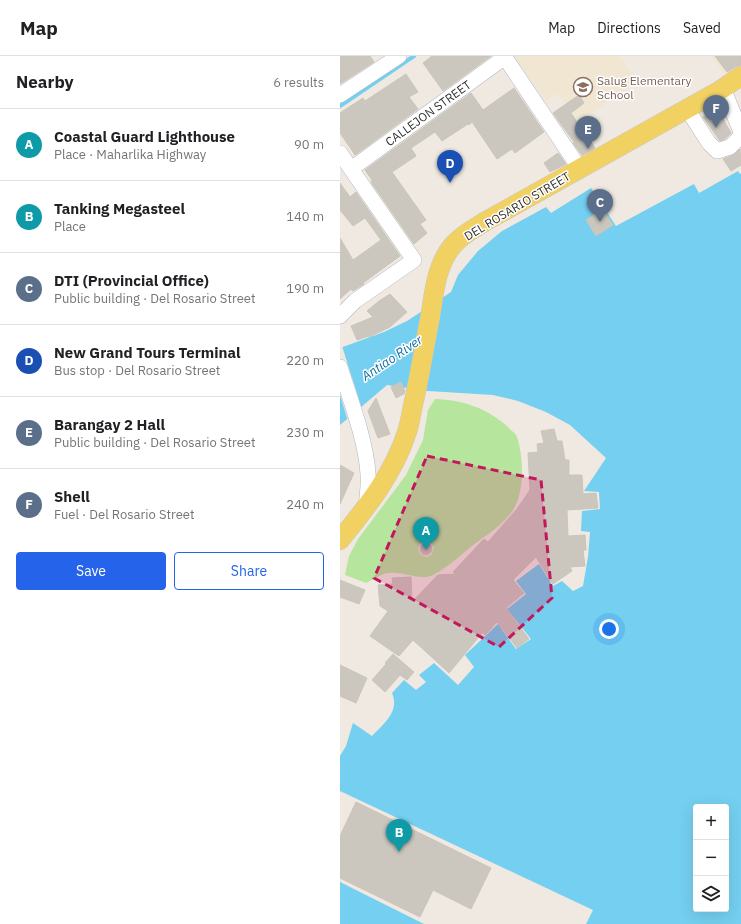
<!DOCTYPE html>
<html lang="en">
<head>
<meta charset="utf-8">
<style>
  body { margin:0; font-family:"IBM Plex Sans",sans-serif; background:#f2f2f2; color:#202124 }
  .controls { position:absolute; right:12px; bottom:12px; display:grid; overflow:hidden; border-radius:4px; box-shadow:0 4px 16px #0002 }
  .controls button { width:36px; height:36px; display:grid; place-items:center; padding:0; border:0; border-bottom:1px solid #e0e0e0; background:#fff; color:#202124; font:20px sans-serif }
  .you { position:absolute; left:269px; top:573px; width:14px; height:14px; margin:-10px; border:3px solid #fff; border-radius:50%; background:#1a73e8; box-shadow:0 0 0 6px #1a73e833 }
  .badge { display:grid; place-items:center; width:26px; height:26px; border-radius:50%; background:#2563eb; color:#fff; font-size:13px; font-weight:700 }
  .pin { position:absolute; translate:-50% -33px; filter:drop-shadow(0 1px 2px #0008) }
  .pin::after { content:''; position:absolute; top:21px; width:14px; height:12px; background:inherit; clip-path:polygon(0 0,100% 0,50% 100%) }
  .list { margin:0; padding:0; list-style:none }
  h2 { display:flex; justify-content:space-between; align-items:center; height:52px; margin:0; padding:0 16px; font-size:17px }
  h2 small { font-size:13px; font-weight:400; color:#757577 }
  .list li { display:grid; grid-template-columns:26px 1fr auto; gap:12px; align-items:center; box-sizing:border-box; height:72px; padding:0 16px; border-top:1px solid #e0e0e0 }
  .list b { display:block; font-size:15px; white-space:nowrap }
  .list p { margin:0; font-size:13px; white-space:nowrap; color:#757577 }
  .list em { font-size:13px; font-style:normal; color:#757577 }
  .actions { display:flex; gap:8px; padding:12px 16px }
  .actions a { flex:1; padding:9px 0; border:1px solid #2563eb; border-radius:4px; text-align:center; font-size:14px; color:#2563eb }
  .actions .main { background:#2563eb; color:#fff }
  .icon { flex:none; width:22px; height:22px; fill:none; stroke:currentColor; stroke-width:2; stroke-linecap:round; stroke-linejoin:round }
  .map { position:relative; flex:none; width:401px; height:868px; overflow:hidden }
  header { display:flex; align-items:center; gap:24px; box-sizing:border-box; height:56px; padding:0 20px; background:#fff; border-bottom:1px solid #e0e0e0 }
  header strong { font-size:19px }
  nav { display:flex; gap:22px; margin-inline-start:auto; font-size:14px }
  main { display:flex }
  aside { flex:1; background:#fff }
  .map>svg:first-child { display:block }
</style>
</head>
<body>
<header>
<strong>Map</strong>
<nav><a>Map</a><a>Directions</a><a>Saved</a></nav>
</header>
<main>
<aside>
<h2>Nearby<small>6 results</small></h2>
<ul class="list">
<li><span class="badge" style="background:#0f9aa8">A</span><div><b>Coastal Guard Lighthouse</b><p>Place · Maharlika Highway</p></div><em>90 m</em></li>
<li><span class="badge" style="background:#0f9aa8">B</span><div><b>Tanking Megasteel</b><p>Place</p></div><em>140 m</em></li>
<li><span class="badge" style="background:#5c6f8a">C</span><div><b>DTI (Provincial Office)</b><p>Public building · Del Rosario Street</p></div><em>190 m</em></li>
<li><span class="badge" style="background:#1a4fb4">D</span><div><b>New Grand Tours Terminal</b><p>Bus stop · Del Rosario Street</p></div><em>220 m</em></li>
<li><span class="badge" style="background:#5c6f8a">E</span><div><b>Barangay 2 Hall</b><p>Public building · Del Rosario Street</p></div><em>230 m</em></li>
<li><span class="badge" style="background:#5c6f8a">F</span><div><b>Shell</b><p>Fuel · Del Rosario Street</p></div><em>240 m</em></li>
</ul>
<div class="actions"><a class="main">Save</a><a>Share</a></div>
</aside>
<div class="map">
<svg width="401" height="868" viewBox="0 0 401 868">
  <rect width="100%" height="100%" fill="#efe9e1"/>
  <!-- education -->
  <path fill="#f0e6d1" d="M174,0H279L297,25L240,65L218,37L207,45Z
    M371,0H401V15L389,23Z"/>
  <!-- green -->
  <path fill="#b6e59e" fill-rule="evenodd" d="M95,343C123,344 146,352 167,370C170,374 176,377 177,381C184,402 185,439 171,457C159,473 141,482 127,494C119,501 97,520 87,521C74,522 61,515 48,517C41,518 33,524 26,527L5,519L9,500L18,483L66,419L83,384L88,354ZM84,485L90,486L94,492L91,499L86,501L80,498L78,493L80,488Z"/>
  <!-- water -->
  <path fill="#75cff0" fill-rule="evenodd" d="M398,115L400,118L401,117V868H246L253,854L0,735V700L6,690L13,667L32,680C44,668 60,655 52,637L64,624L76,634L86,626L79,619L94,607L118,629L134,611L125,599L158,568L176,593L191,583L167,553L186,538L176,525L199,508L213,530L222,525L233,535L243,530L248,501L250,476L241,475L242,455L260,453L259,436L244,435L266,402L230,369L206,356L178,345L153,339L88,335L47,329L0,369V292L44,276L67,265L111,236L118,219L138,195L162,175L206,151L211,157L251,132L276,170L354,128L359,137ZM356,751H386V853H356Z
    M0,826L84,868H0Z"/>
  <!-- pier -->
  <path fill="#efe9e1" d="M2,290L22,353L8,365L0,339V291Z"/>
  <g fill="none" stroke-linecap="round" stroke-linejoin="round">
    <!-- stream -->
    <path stroke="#75cff0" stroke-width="4" d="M0,50L74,0"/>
  </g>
  <!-- building -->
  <path fill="#cbc7bf" stroke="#cbc5ba" d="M0,0H30L34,6L0,28Z
    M92,0H151L103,35L83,7Z
    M375,0H401V9L395,11L387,16Z
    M66,18L78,36L69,41L78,53L15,99L0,77V57L23,42L25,45Z
    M174,32L204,76L175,97L172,93L157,103L132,66L129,69L128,68L102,85L95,76L71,92L76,100L52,116L86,164L80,168L87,177L74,188L31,126L32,124L25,114L131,37L143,54Z
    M239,39L244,47L231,57L255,92L242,99L233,87L234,86L213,57Z
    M377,53L391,77L385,83L380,85L363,61Z
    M400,93L401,109L391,115L383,103L393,99Z
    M218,97L226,108L210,116L204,107Z
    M0,127L10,141L16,136L60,200L23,227L24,228L13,235L11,233L0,243V182L13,204L41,184L25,162L13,170L0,154Z
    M263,153L273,169L256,180L246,164Z
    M50,238L67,256L50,271L29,281V280L17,284L11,270L33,261L27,255L39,245Z
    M61,326L65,335L64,338L56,342L51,331Z
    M36,342L50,378L38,382L28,355Z
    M214,373L217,385H222L225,404H229V419H242L243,438L256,437L258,452L227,454L228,480L245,479L246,494H243L245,510L230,511L232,515L213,528L196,501L173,524L184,537L166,552L189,583L177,592L157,566L145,579L143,576L109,617L73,584L59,600L30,580L48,555L40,550L38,529L53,528L52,522L71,521L72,546L98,519L116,518L113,516L144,483L148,486L177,453L190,434L188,397L198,396L197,388L204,387L201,375Z
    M0,409L14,417L0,448Z
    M80 493a6 6 0 1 1 12 0a6 6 0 1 1-12 0Z
    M0,524L25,534L19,548L0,541Z
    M53,598L74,616L67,624L60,619L45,636L32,624L46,608L45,607Z
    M0,609L27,622L16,647L0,640Z
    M16,746L151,812L131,853L93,834L80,861L0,822V780Z"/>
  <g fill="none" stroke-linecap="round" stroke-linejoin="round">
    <!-- minor casing -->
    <g stroke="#b4b7c1" stroke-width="16">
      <path id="minor" d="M164,0L240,113
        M383,32L401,76
        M0,39L59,0
        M347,53L369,87L377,95L390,91L401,80
        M0,97L74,204L15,245L0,260
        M11,113L165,1
        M0,311C10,343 26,384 28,418C29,429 27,440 26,451"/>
    </g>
    <!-- major casing -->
    <g stroke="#c9c9c9" stroke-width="20">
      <path id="major" d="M0,484C27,451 54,417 67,376C70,367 71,358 73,349C80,320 84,291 90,262C94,237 96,208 114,188C123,178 135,172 146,165L379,35L401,20"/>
    </g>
    <!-- minor -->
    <use href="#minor" stroke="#fff" stroke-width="15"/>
    <!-- major -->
    <use href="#major" stroke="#f2d163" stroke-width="19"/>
  </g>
  <!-- marked area -->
  <path fill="#c2185b" fill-opacity="0.2" stroke="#c2185b" stroke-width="3" stroke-dasharray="8 5" stroke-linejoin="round" d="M87,400L201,424L212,542L159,591L34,522Z"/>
  <!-- icons -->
  <defs>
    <g id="school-ring" transform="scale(1)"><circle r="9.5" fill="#fff" stroke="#8d6e63" stroke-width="1.5"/><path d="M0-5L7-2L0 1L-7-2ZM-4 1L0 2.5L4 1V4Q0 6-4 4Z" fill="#8d6e63"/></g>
  </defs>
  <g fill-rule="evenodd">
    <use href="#school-ring" x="243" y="31"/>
  </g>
  <g text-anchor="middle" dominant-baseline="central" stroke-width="3" stroke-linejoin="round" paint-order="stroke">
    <!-- education labels -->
    <g font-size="12" fill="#785e54" stroke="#fff" text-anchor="start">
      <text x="257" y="24">Salug Elementary<tspan x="257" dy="14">School</tspan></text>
    </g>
    <!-- street labels -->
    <g font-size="12" fill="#2e2e2e" stroke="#fff">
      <text transform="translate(88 57) rotate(-36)">CALLEJON STREET</text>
      <text transform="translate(177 150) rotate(-31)">DEL ROSARIO STREET</text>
    </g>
    <!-- water labels -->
    <g font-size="13" font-style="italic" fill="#0d6fa3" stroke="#fff">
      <text transform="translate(52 302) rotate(-34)">Antiao River</text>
    </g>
  </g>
</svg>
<div class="controls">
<button>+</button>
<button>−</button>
<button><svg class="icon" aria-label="layers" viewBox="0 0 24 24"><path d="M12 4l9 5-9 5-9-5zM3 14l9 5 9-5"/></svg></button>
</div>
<div class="you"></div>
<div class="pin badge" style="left:86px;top:494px;background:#0f9aa8">A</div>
<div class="pin badge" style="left:59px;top:796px;background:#0f9aa8">B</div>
<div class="pin badge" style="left:260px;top:166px;background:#5c6f8a">C</div>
<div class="pin badge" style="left:110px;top:127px;background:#1a4fb4">D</div>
<div class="pin badge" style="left:248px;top:93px;background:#5c6f8a">E</div>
<div class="pin badge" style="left:376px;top:72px;background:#5c6f8a">F</div>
</div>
</main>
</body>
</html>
